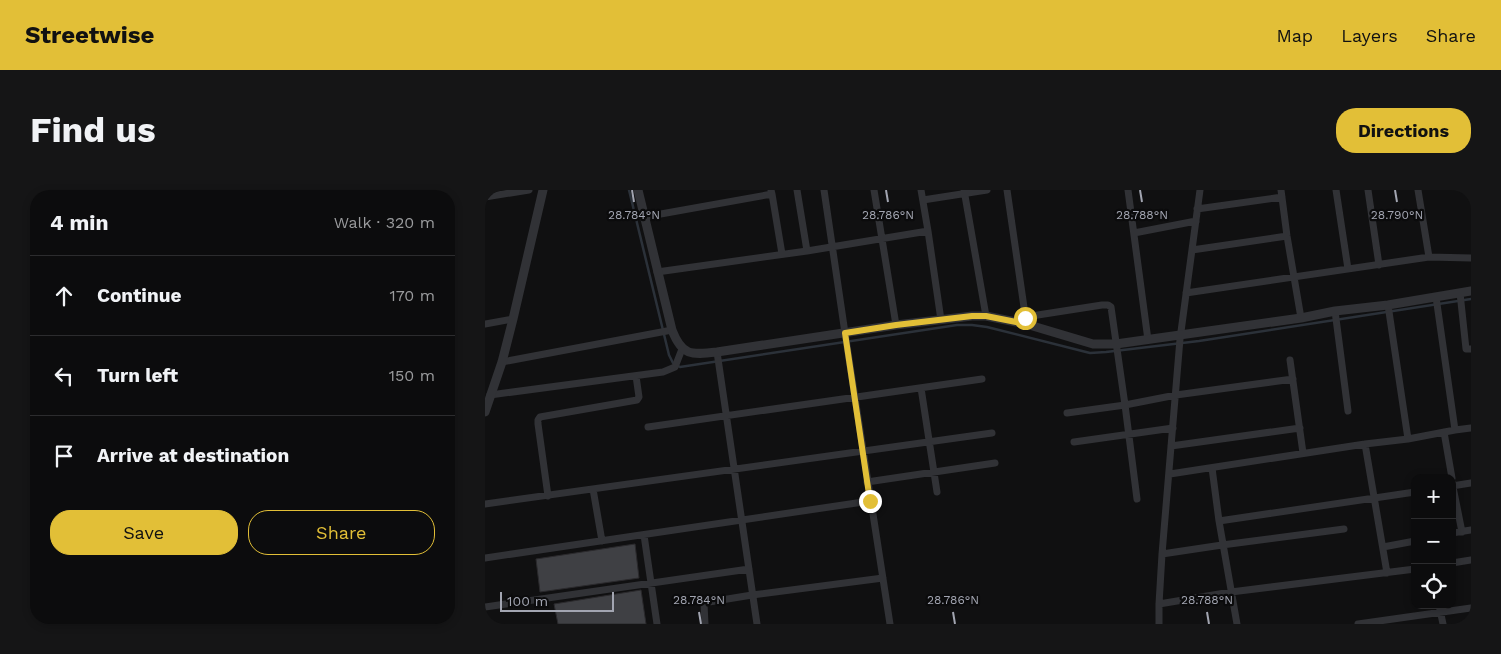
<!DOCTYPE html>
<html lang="en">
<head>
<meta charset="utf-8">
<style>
  body { margin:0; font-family:"Work Sans",sans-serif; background:#151516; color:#f1f3f6 }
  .controls { position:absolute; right:15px; bottom:15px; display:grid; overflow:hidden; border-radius:10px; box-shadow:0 2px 8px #0003 }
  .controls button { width:45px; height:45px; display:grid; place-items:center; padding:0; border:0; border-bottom:1px solid #2c2c2e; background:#0c0c0d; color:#f1f3f6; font:25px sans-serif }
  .scale { position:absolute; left:15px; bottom:12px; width:114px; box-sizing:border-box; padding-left:5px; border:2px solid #a2a5b1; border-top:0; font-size:14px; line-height:18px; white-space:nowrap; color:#a2a5b1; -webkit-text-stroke:4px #0b0b0c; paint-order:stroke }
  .stop { position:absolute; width:15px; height:15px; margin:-11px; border:4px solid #e2bf37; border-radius:50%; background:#fff }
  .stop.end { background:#e2bf37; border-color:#fff; box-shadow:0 1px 5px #0008 }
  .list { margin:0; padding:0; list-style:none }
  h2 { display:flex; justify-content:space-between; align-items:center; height:65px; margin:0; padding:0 20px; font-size:21px }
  h2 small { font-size:16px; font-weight:400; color:#9a9b9d }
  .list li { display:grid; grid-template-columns:32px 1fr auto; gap:15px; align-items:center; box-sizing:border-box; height:80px; padding:0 20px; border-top:1px solid #2c2c2e }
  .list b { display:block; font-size:19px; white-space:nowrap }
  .list em { font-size:16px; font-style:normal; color:#9a9b9d }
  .actions { display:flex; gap:10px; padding:15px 20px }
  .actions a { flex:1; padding:11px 0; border:1px solid #e2bf37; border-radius:20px; text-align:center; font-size:18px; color:#e2bf37 }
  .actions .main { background:#e2bf37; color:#111 }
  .icon { flex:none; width:28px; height:28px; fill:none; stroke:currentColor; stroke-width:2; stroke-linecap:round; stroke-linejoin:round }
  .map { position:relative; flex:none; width:986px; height:434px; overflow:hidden; border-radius:20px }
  header { display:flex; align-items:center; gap:30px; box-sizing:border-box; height:70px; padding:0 25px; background:#e2bf37; color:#111 }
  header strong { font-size:24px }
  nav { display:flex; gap:28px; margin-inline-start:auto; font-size:18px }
  .intro { display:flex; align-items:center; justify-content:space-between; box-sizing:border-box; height:120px; padding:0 30px }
  h1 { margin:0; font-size:35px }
  .button { padding:12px 22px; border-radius:20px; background:#e2bf37; color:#111; font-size:18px; font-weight:700 }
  main { display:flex; gap:30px; padding:0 30px }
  aside { flex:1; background:#0c0c0d; border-radius:20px; box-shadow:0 2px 8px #0003 }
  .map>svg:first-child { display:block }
</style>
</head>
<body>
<header>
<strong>Streetwise</strong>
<nav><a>Map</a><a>Layers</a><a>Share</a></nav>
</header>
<div class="intro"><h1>Find us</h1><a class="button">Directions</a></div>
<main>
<aside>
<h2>4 min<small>Walk · 320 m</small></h2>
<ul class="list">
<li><svg class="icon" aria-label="ahead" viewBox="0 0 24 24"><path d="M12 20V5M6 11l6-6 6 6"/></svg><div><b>Continue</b></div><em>170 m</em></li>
<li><svg class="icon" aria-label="left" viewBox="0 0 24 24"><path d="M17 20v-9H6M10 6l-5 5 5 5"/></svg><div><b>Turn left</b></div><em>150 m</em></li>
<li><svg class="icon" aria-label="arrive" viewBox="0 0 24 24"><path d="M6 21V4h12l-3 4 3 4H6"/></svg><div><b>Arrive at destination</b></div></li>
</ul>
<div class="actions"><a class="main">Save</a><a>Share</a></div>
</aside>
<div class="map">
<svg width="986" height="434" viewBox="0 0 986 434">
  <rect width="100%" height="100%" fill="#101011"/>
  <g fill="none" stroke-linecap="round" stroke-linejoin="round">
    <!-- stream -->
    <path stroke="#2b3139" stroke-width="2.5" d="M144,0L184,165L188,173L195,177L472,135H487L502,137L605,163L621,162L714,151L986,109"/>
  </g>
  <!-- building -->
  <path fill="#3f4044" stroke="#2b2a2d" d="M150,354L154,388L55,402L51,369Z
    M156,400L161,434H73L69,414Z"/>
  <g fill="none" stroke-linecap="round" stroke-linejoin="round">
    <!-- minor -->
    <path stroke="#313236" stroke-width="7" d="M312,0L322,61
      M339,0L360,143L405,434
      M389,0L411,135
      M436,0L443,41
      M479,0L501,126
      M522,0L541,131
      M643,0L663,150
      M796,0L802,46L816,128
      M851,0L863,79
      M883,0L894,75
      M933,0L944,67
      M287,4L297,64
      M0,7L44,0
      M438,10L502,0
      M712,19L797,7
      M159,27L287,4L286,0
      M649,43L711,31
      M707,60L802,46
      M172,82L322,61L443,41L456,130
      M701,103L944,67L986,68
      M975,103L981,159H986
      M951,107L970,240
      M903,115L923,249
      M850,121L863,221
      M540,127L617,115H623L626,117L640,215L652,309
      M0,134L28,129
      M232,162L272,434
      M805,170L818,263
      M17,172L187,140
      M436,198L452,302
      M5,205L178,182L190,177L197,159
      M582,223L640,215L691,205L808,189
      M163,237L497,189
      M959,242L967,288
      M589,252L688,238
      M880,254L902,383
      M686,256L815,238
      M727,278L734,331L752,434
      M685,284L880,254L923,249L970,240L986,238
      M382,292L510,273
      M967,292L977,342
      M967,296L986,293
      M108,299L117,351
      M63,306L53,234V230L55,227L152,210L154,207L151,186
      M0,314L507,243
      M734,331L930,302
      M967,343L986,340
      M159,345L172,434
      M898,357L930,351
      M677,364L737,355L859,339
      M0,368L385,311
      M967,373L986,370
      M674,414L746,402L930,379
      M954,415L958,434
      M0,417L264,379
      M220,434L219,414L224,412L267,405L398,388
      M674,434V414L677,364L695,149L715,0
      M873,434L986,418"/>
    <!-- tertiary -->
    <path stroke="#313236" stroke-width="9" d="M153,0L187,140C197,166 206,165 232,162L411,135L487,126H501L541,134L608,154H631L816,128L850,121L903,115L986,101
      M0,222L17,172L28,129L58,0"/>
  </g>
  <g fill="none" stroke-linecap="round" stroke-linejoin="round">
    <!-- route -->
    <path stroke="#e2bf37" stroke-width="6" d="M385,311L360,143L411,135L487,126H501L541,134L540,128"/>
  </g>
  <!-- ticks -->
  <path fill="none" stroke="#a2a5b1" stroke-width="2" d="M147,0L149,12M401,0L403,12M655,0L657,12M910,0L912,12M214,422L216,434M468,422L470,434M722,422L724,434"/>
  <g font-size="12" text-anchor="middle" fill="#a2a5b1" stroke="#0b0b0c" stroke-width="4.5" stroke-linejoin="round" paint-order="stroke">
    <text x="149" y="29">28.784°N</text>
    <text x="403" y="29">28.786°N</text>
    <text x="657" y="29">28.788°N</text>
    <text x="912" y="29">28.790°N</text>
    <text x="214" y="414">28.784°N</text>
    <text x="468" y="414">28.786°N</text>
    <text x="722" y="414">28.788°N</text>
  </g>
</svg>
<div class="controls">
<button>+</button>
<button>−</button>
<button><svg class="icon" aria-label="locate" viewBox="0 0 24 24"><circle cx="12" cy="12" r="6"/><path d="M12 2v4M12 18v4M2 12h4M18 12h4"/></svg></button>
</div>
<div class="scale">100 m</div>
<div class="stop" style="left:540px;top:128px"></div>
<div class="stop end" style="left:385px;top:311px"></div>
</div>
</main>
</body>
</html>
